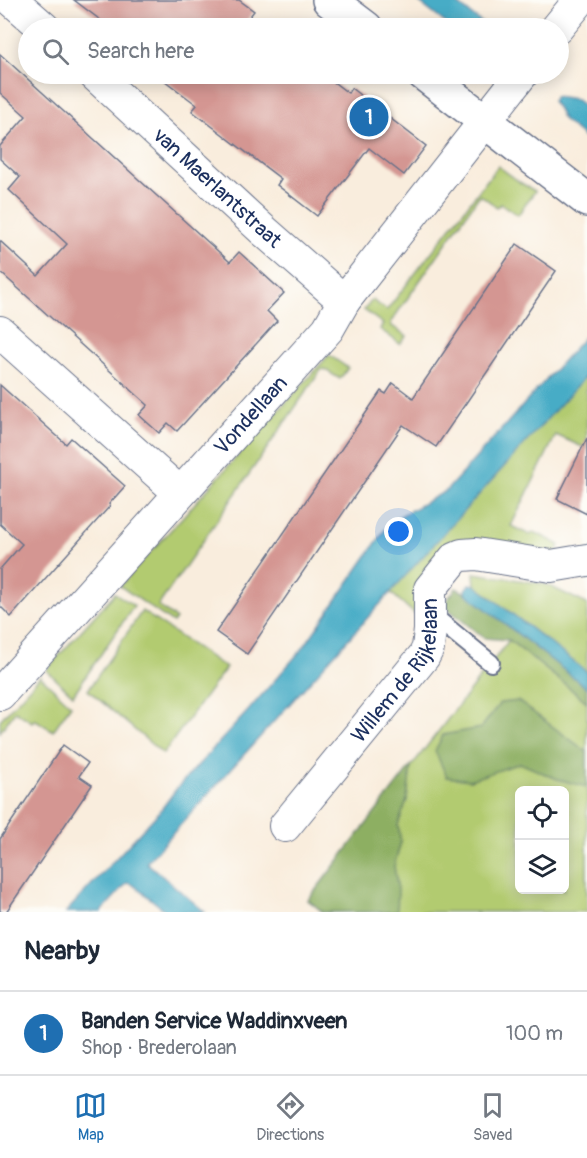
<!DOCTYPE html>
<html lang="en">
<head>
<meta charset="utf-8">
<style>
  body { margin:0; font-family:Pangolin,sans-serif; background:#f2f2f3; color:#1f2937 }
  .controls { position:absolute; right:18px; bottom:18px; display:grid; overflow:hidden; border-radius:9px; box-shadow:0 3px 15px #0003 }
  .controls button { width:54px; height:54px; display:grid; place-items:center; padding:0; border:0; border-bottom:2px solid #e0e1e3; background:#fff; color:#1f2937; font:30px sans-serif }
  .you { position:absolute; left:399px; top:532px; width:21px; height:21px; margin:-15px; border:4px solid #fff; border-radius:50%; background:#1a73e8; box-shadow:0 0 0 9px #1a73e833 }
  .badge { display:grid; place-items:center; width:39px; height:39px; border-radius:50%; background:#1f6fb2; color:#fff; font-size:20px; font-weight:700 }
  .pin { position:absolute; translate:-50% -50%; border:3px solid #fff; box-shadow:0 2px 6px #0006 }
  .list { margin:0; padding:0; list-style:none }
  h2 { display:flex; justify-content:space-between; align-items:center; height:78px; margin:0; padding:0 24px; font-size:26px }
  h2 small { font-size:20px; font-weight:400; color:#747a83 }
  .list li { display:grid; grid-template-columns:39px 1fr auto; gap:18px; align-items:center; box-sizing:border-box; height:84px; padding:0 24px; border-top:2px solid #e0e1e3 }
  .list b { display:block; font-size:22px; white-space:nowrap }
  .list p { margin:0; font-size:20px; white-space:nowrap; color:#747a83 }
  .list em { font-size:20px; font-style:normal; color:#747a83 }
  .icon { flex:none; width:33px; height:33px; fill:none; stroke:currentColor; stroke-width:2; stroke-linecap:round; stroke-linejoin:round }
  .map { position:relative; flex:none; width:587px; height:912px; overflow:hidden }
  .search { position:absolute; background:#fff; box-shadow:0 3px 15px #0003; left:18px; right:18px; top:18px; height:66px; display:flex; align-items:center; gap:15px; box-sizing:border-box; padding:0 21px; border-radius:33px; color:#747a83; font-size:22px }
  .sheet { height:162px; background:#fff }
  nav { display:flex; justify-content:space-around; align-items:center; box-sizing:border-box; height:84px; border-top:2px solid #e0e1e3; background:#fff; font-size:16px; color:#747a83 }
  nav a { display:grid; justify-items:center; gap:3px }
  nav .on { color:#1f6fb2 }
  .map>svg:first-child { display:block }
</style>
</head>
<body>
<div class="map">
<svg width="587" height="912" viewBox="0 0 587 912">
  <rect width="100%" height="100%" fill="#fdfcf7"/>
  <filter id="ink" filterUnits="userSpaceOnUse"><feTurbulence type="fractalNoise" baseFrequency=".0167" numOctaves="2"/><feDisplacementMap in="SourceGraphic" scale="12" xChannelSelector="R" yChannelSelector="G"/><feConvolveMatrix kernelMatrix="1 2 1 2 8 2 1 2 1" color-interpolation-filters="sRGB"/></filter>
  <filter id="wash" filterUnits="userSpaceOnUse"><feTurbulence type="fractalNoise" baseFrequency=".008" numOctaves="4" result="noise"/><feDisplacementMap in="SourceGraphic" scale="24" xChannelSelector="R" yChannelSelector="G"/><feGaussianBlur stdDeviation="1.35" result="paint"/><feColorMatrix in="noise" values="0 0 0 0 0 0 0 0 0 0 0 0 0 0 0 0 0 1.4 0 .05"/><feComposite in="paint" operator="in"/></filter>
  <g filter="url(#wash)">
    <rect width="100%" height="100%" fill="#f9eddd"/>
    <!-- green -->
    <path fill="#b2cb70" stroke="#667d67" stroke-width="1.5" fill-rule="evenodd" d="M498,166L521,183L535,191L518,215L501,204L497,207L482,196H479L391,322L392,326L407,336L400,344L380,329L383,324L364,310L372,300L387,310Z
      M329,355L348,368L340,379L324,369L321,370L158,606L176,619L173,623L120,586Z
      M587,375V388L585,391L587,393V449L556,435L511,526L530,535L534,532L560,545L555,555L468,541L417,616L390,592Z
      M474,573L545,584L587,604V672L475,585Z
      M115,593L134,606L73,695L46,670Z
      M142,611L226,668L163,754L88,690Z
      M509,640L587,702V912H323L308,900ZM520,790H564V890H520Z
      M40,676L71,705L53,731L36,720H34L32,722L15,711L0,732V720Z"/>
    <!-- forest -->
    <path fill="#8daf62" stroke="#546f60" stroke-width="1.5" d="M456,588L467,594L587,688V702L509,640L484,638L443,605Z
      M518,701L587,752V786H583L557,779L520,763L470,780L447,777L435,751L443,735L481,728L500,703Z
      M411,766L407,800L398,825L401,842L394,866L398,890L397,912H323L308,900Z"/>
    <!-- water -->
    <path fill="#47acc6" stroke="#316e92" stroke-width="1.5" d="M416,0H453L483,24L480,28H452Z
      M555,96L575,99L587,108V140L563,120L558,109L552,101Z
      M587,334V375L147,862V863L205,912H167L132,884L127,883L101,912H66L160,811L177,788L246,713L303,648L391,521L446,491Z
      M469,584L475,585L587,672V688L467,594L465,590Z"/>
    <g id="blocks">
      <!-- building -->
      <path fill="#d49692" d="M74,0H239L254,11L241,28H111Z
        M0,54L230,262L239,252L284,293L267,311L277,321L177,431L168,423L159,433L139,415L148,405L0,272V241L38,276L67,244L9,190L20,177L0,159V146L26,116L0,93Z
        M156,74H323L348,93L351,88L426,146L404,175L369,148L317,216L277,185L281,179L192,111L197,105Z
        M517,244L556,271L436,447L403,425L247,654L216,632L381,391L386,394L393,383L413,398Z
        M0,385L66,444L71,438L125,486L109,504L110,506L11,617L0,606V569L22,544L0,524Z
        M587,438V514L557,499Z
        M63,745L88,763L79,776L92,785L6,912H0V839Z"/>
    </g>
  </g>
  <g filter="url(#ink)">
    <use href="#blocks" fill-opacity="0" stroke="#69728a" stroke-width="1.5"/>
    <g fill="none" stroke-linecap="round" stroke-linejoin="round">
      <!-- service casing -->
      <g stroke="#69728a" stroke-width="20">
        <path id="service" d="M430,613L491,663"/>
      </g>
      <!-- minor casing -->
      <g stroke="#69728a" stroke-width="34">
        <g id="minor">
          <path d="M12,0L44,28"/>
          <path d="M557,28L580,0"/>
          <path id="s1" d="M94,74L263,230L344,301"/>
          <path d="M0,332L180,493"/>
          <path id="s2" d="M0,694L328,329L344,301L522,74"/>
          <path id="s3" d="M285,826L424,656L428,648L430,630V589L455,558L462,555L476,554L551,566L587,560"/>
        </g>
      </g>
      <!-- tertiary casing -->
      <g stroke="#69728a" stroke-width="36">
        <path id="tertiary" d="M329,0L366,28
          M424,74L587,200"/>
      </g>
      <!-- service -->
      <use href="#service" stroke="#fff" stroke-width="16"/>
      <!-- minor -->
      <use href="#minor" stroke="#fff" stroke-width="32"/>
      <!-- tertiary -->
      <use href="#tertiary" stroke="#fff" stroke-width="33"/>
    </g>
  </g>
  <g text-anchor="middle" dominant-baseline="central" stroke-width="6" stroke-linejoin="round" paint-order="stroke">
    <!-- street labels -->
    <g font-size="21" fill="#1b2f5e" stroke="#fdfcf7">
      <text stroke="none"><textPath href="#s1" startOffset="168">van Maerlantstraat</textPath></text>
      <text stroke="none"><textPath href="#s2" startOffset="375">Vondellaan</textPath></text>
      <text stroke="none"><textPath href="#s3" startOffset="195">Willem de Rijkelaan</textPath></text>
    </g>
  </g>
</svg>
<div class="controls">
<button><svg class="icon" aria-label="locate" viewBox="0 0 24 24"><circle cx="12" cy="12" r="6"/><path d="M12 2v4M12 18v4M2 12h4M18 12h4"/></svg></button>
<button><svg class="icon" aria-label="layers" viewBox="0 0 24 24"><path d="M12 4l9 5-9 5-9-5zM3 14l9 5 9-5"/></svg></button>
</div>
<div class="you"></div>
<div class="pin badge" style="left:369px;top:117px">1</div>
<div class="search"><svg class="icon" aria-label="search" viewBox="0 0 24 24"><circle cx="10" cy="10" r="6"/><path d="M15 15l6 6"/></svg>Search here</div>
</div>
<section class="sheet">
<h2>Nearby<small></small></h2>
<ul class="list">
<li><span class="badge">1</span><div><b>Banden Service Waddinxveen</b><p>Shop · Brederolaan</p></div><em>100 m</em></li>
</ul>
</section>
<nav>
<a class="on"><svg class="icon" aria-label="map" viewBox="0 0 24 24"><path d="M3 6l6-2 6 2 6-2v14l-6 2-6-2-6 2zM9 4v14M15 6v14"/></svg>Map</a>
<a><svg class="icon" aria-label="directions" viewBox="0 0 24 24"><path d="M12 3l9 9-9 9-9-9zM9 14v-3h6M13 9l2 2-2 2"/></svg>Directions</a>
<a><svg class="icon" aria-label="saved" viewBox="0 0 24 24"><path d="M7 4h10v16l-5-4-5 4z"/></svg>Saved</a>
</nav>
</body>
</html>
